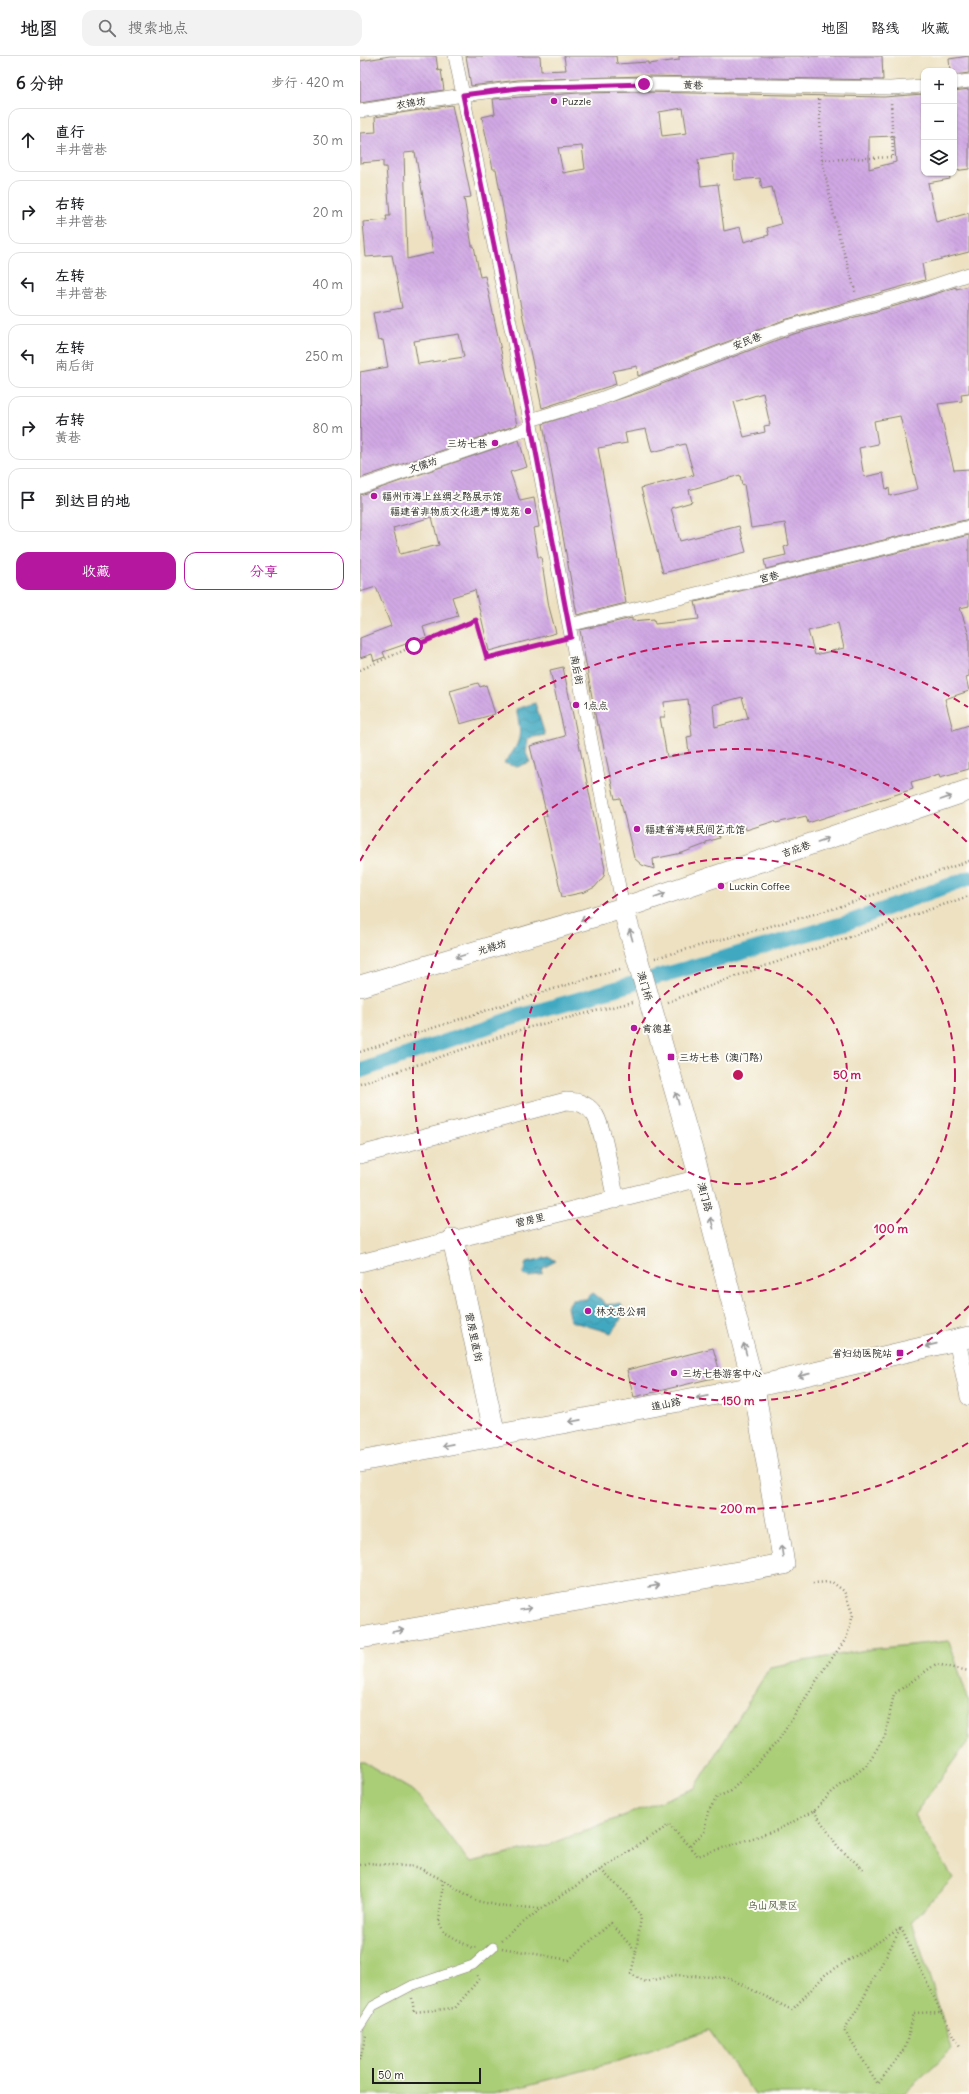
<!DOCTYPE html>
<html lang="zh">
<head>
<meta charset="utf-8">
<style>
  body { margin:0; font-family:Delius,"LXGW WenKai TC",sans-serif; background:#f2f2f2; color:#202124 }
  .controls { position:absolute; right:12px; top:12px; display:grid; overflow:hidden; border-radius:8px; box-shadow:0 1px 3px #0004 }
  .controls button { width:36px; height:36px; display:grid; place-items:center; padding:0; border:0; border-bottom:1px solid #e0e0e0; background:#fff; color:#202124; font:20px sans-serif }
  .scale { position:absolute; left:12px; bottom:10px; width:109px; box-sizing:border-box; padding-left:4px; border:2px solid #1c1c1c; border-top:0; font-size:11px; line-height:14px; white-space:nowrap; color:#1c1c1c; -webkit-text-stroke:3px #fdfcf7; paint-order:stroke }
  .stop { position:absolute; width:12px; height:12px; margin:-9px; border:3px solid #b5179e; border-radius:50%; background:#fff }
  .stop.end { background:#b5179e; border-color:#fff; box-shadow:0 1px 4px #0008 }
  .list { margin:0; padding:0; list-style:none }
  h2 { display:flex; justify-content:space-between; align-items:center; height:52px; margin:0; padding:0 16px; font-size:17px }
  h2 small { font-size:13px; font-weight:400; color:#757577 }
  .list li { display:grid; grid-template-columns:26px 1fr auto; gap:12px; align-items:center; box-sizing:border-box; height:64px; margin:0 8px 8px; padding:0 8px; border:1px solid #e0e0e0; border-radius:12px }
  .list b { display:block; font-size:15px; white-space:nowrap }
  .list p { margin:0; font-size:13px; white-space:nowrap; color:#757577 }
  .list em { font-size:13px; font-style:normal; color:#757577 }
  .actions { display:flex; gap:8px; padding:12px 16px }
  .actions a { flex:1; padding:9px 0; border:1px solid #b5179e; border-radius:12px; text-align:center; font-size:14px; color:#b5179e }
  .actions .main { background:#b5179e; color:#fff }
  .icon { flex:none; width:22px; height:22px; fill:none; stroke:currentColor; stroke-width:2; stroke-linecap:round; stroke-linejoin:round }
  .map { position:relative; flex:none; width:609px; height:2038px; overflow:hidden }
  header { display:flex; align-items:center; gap:24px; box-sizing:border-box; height:56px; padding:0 20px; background:#fff; border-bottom:1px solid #e0e0e0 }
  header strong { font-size:19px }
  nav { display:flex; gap:22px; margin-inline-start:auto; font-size:14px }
  .search { width:280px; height:36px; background:#f2f2f2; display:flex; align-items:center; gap:10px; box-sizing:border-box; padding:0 14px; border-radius:12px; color:#757577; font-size:15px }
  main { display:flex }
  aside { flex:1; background:#fff }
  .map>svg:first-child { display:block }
</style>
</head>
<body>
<header>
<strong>地图</strong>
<div class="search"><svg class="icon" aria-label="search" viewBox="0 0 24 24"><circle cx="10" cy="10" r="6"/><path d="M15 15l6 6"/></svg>搜索地点</div>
<nav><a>地图</a><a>路线</a><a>收藏</a></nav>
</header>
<main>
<aside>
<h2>6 分钟<small>步行 · 420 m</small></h2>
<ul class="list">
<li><svg class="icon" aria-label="ahead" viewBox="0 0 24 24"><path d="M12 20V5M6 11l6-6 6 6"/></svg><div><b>直行</b><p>丰井营巷</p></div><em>30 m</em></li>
<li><svg class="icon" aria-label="right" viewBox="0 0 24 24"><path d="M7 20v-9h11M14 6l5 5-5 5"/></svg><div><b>右转</b><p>丰井营巷</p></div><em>20 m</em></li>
<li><svg class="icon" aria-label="left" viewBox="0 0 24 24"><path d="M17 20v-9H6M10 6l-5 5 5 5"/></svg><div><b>左转</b><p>丰井营巷</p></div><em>40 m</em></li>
<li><svg class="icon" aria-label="left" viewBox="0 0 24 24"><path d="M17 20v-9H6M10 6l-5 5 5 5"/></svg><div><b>左转</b><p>南后街</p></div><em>250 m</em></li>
<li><svg class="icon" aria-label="right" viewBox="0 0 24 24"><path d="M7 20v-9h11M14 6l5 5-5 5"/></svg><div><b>右转</b><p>黄巷</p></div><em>80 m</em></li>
<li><svg class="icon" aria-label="arrive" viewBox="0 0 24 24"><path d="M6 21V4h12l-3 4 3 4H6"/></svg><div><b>到达目的地</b></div></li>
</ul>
<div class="actions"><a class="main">收藏</a><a>分享</a></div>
</aside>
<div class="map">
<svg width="609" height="2038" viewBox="0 0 609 2038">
  <defs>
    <pattern id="water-waves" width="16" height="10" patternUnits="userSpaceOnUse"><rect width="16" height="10" fill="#41a9c1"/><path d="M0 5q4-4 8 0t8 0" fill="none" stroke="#36899c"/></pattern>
    <pattern id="building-back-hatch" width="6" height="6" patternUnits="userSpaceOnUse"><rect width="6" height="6" fill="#d0a8e4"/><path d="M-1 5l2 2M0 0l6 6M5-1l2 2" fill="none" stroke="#b290c3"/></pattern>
  </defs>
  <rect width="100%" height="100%" fill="#fdfcf7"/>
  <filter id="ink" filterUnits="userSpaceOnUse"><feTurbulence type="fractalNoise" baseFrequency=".025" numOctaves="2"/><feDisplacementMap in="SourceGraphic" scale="8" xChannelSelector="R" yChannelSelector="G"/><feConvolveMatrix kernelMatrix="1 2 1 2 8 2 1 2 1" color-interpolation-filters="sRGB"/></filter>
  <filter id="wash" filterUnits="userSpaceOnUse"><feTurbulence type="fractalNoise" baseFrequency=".012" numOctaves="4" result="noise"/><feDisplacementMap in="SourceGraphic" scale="16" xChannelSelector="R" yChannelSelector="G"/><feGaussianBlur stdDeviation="0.9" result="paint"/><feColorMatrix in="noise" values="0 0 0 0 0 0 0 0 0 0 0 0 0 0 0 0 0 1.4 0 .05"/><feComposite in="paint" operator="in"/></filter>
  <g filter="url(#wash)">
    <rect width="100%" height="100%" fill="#ede1c1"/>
    <!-- park -->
    <path fill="#aace77" stroke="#63754a" d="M589,1585L609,1646V1684L554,1759L593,1822L552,1865L592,1993L543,2038H395L349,1974L256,2006L133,2038H0V1706H4L55,1736L110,1807L191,1788L335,1732L410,1611L512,1593Z"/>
    <!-- water -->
    <path fill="url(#water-waves)" stroke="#2e626e" d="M175,647L185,679L168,682L166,697L170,706L157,711L144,707C162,686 162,679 156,653Z
      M190,1201L196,1205L183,1212L182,1217L170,1221L163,1219L166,1206Z
      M233,1237L242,1244L245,1249L261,1247C265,1260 259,1268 251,1277L210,1265L207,1251L212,1244L226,1243Z"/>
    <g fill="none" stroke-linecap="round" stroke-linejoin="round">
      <!-- canal -->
      <path stroke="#41a9c1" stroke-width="15" d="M0,1015L153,962L489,866L609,822"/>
    </g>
    <g id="blocks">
      <!-- building -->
      <path fill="url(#building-back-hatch)" fill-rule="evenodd" d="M30,0H76L78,15L81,14L84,34L0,47V5Z
        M106,0H180L181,15L206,14L204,0H256L257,8L288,6V8L319,4V0H522L523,24L284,20L158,24L111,30Z
        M609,0V17L594,19V15H590L589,3Z
        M609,33V113L594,115V35Z
        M284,36L524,41L563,38L564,117H589L590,123L568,127L576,166L609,157V196L562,208L565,224L424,264L278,320L277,310L253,315L256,328L182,352L158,237L136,113H133L122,61L135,58L133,43L219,37ZM323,52L327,77L302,80L299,56ZM534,80L536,106L509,113V81ZM222,90L225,113L203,117L198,92ZM373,99L374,124L400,122L402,133L412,131L421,168L407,172L409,179L384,186L380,171L364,175L358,128L341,130L338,104Z
        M92,49L111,141L104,142L112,190H114L120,221L125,220L157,369L1,422L0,316L28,311L23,284L18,285L13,257L42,252L32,199L6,201L3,166L27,164L26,160H30L26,111H23V105L0,107V77L16,76L15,61ZM55,96L73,197L47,203L44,97ZM99,278L104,301L58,308L54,285Z
        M609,230V337L601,338L602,345L578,348L594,414L609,413V463L406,513L404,504L426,499L424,491L429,489L425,467L391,472L384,428L382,429L380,419L329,434L332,446L311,452L320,485L379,470L386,496L303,517L281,432L334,419L325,388L292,396L286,373L265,377L267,387L238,392L266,547L217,559L183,368L281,336L430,279L557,244L596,231V233ZM403,337L410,369L404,370L405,376L384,381L374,346ZM540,360L558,433L530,440L529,432L526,433L523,417L504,421L499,392L518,388L514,365Z
        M159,384L167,411L150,416L160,445L174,442L179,471L173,472L178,501H181L189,551L196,577L129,595L115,534L92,541L98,560L63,571L66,581L23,596L25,601L14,605L12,598L0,602V582L31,570L16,531L0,536V439ZM72,461L79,489L40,498L33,472Z
        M609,479V550L600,552L609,579V620L606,621L609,635L585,643L593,674L609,669V713L580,721L579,718L551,726L553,733L448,767L446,760L416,767L415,765L386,774L385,770L358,778L359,782L346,786V788L322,797L293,803L294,813L282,809L274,802L260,742L255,743L239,669H237L220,574L272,562V565L294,563L295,568L339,563L335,546ZM478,567L484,592L455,599L448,575ZM382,641L388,662L355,671L353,649ZM328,643L332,680L327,681L329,697L307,701L300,661H305L304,646Z
        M203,611L245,813L244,820L235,831L225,836L202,841L183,760H187L170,690L205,680L190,614Z
        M118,627L120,631L126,629L135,658L100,668L90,635Z
        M353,1292L361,1320L274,1341L267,1314Z"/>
    </g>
  </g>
  <g filter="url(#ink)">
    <use href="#blocks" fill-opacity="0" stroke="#847e6e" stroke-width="1"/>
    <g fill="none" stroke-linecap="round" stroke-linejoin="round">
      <!-- service casing -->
      <g stroke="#847e6e" stroke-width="10">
        <path id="service" d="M0,1970L13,1950L51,1930L113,1909L133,1891"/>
      </g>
      <!-- pedestrian casing -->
      <g stroke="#847e6e" stroke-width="14">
        <path id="pedestrian" d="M95,0L170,364L263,852
          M594,27L609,25
          M0,55L103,39L158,32L219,29L284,28L530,32L564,30
          M170,364L240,343L427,271L555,236L609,218
          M0,431L171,372
          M209,569L609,471"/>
      </g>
      <!-- minor casing -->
      <g stroke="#847e6e" stroke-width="18">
        <path id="minor" d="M0,1099L206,1045C218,1045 228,1048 235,1059C244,1074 251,1124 256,1144
          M0,1207L340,1122
          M597,1284L609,1341"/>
      </g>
      <!-- tertiary casing -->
      <g stroke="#847e6e" stroke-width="22">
        <path id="tertiary" d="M0,930L263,852L609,734
          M93,1183L135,1380
          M0,1405L394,1331L609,1281
          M0,1582L424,1508L394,1331L340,1122L263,852"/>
      </g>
      <!-- path -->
      <path stroke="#847e6e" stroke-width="2.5" stroke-dasharray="1 3" stroke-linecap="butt" d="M459,43L462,104L477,173L496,238
        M462,104L533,101L531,44
        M0,614L94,572L116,564L127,602L198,584
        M295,902L476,852L609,805
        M308,946L382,918L609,840
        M0,996L164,942L263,912
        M0,1028L166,972L273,946
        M454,1755L478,1791L505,1815
        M330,1790L344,1776L348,1756L357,1741L371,1735L418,1685L464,1613L486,1583L493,1559L484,1535L472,1526L452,1527
        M0,1809L8,1807L57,1811L83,1824L117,1845L145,1851L181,1852
        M241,1814L267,1839L281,1861L276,1896
        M83,1824L79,1866L84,1876L112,1892L116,1891
        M541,1872L581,1956
        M141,1884L182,1852L309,1769L338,1800L417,1774L454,1755L472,1736L506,1710L525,1680L534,1638L576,1608L609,1615
        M142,1892L209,1904L251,1867L276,1896L271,1918L286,1926L315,1919L369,1922L432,1954L466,1918L541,1872L498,1952L484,1974L518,2028L545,1992L554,1957L581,1956L601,1992
        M52,1942L54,1956L95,1952L119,1923L117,1919
        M0,2004L6,1979"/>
      <!-- service -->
      <use href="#service" stroke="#fff" stroke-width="9"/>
      <!-- pedestrian -->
      <use href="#pedestrian" stroke="#fff" stroke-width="13"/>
      <!-- minor -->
      <use href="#minor" stroke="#fff" stroke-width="17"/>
      <!-- tertiary -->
      <use href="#tertiary" stroke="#fff" stroke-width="21"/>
    </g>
    <!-- one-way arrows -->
    <defs><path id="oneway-shaft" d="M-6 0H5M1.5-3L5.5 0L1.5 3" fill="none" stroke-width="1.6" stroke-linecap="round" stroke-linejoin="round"/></defs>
    <g stroke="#999">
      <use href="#oneway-shaft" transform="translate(586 742) rotate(-19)"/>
      <use href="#oneway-shaft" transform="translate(463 784) rotate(-19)"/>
      <use href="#oneway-shaft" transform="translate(300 839) rotate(-19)"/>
      <use href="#oneway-shaft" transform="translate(226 863) rotate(163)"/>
      <use href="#oneway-shaft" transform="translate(271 879) rotate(-106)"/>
      <use href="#oneway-shaft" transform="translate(101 900) rotate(163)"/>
      <use href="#oneway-shaft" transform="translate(317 1042) rotate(-106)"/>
      <use href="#oneway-shaft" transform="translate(352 1167) rotate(-105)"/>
      <use href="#oneway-shaft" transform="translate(571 1289) rotate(167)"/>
      <use href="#oneway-shaft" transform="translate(385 1293) rotate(-105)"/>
      <use href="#oneway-shaft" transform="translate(444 1319) rotate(167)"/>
      <use href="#oneway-shaft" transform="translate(342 1341) rotate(169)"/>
      <use href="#oneway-shaft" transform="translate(215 1365) rotate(169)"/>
      <use href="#oneway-shaft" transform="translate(87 1389) rotate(169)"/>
      <use href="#oneway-shaft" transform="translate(422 1495) rotate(-99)"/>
      <use href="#oneway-shaft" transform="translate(294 1530) rotate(-10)"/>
      <use href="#oneway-shaft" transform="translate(166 1553) rotate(-10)"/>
      <use href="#oneway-shaft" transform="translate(38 1575) rotate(-10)"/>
    </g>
  </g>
  <g fill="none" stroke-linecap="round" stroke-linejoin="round" filter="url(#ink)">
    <!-- route -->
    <path stroke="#b5179e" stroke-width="5" d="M54,590L116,564L127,602L211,581L170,364L103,39L158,32L284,28"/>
  </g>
  <!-- distance rings -->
  <g fill="none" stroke="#c2185b" stroke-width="2" stroke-dasharray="7 5">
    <circle cx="378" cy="1019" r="109"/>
    <circle cx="378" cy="1019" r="217"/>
    <path d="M609 1250A326 326 0 1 1 609 788"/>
    <path d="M608 1387A434 434 0 0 1 0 1233M0 805A434 434 0 0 1 608 651"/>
  </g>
  <!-- markers -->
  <g fill="#b5179e" stroke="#fdfcf7" stroke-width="1.5">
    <circle cx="194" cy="45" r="4"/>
    <circle cx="135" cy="387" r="4"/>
    <circle cx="14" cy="440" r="4"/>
    <circle cx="168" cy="455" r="4"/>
    <circle cx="216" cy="649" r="4"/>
    <circle cx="277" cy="773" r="4"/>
    <circle cx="361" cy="830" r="4"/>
    <circle cx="274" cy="972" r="4"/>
    <rect x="307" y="997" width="8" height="8" rx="2"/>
    <circle cx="228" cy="1255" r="4"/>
    <rect x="536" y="1293" width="8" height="8" rx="2"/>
    <circle cx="314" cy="1317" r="4"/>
  </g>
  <g text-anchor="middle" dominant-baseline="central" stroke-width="4" stroke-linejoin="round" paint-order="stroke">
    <!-- street labels -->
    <g font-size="10" fill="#1c1c1c" stroke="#fdfcf7">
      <text transform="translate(333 29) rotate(1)">黄巷</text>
      <text transform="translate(51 47) rotate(-9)">衣锦坊</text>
      <text transform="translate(387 285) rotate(-21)">安民巷</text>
      <text transform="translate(63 409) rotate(-19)">文儒坊</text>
      <text transform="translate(409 521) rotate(-14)">宫巷</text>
      <text transform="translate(217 614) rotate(79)">南后街</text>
      <text transform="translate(436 793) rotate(-19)">吉庇巷</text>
      <text transform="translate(132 891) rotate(-17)">光禄坊</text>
      <text transform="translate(285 930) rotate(74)">澳门桥</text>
      <text transform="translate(345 1141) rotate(75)">澳门路</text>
      <text transform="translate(170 1164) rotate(-13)">营房里</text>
      <text transform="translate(114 1281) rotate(78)">营房里直街</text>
      <text transform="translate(306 1348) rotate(-11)">道山路</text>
    </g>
    <!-- poi labels -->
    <g font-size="10" fill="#1c1c1c" stroke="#fdfcf7" text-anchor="start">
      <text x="202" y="45">Puzzle</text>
      <text x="127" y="387" text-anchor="end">三坊七巷</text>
      <text x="22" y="440">福州市海上丝绸之路展示馆</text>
      <text x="160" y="455" text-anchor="end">福建省非物质文化遗产博览苑</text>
      <text x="224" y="649">1点点</text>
      <text x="285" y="773">福建省海峡民间艺术馆</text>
      <text x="369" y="830">Luckin Coffee</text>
      <text x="282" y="972">肯德基</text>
      <text x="319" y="1001">三坊七巷（澳门路）</text>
      <text x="236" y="1255">林文忠公祠</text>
      <text x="532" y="1297" text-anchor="end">省妇幼医院站</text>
      <text x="322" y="1317">三坊七巷游客中心</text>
    </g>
    <!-- park labels -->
    <g font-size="10" fill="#4e5a3c" stroke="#fdfcf7">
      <text x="413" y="1849">乌山风景区</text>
    </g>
  </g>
  <circle cx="378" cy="1019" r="6" fill="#c2185b" stroke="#fdfcf7" stroke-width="2"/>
  <g font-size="12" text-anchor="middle" font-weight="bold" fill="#c2185b" stroke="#fdfcf7" stroke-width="4" stroke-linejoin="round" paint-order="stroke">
    <text x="487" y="1023">50 m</text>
    <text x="531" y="1177">100 m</text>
    <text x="378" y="1349">150 m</text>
    <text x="378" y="1457">200 m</text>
  </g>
</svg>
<div class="controls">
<button>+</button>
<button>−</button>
<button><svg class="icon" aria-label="layers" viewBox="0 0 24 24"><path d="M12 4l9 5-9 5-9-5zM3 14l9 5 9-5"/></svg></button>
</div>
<div class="scale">50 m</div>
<div class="stop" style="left:54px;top:590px"></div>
<div class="stop end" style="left:284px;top:28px"></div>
</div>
</main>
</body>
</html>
